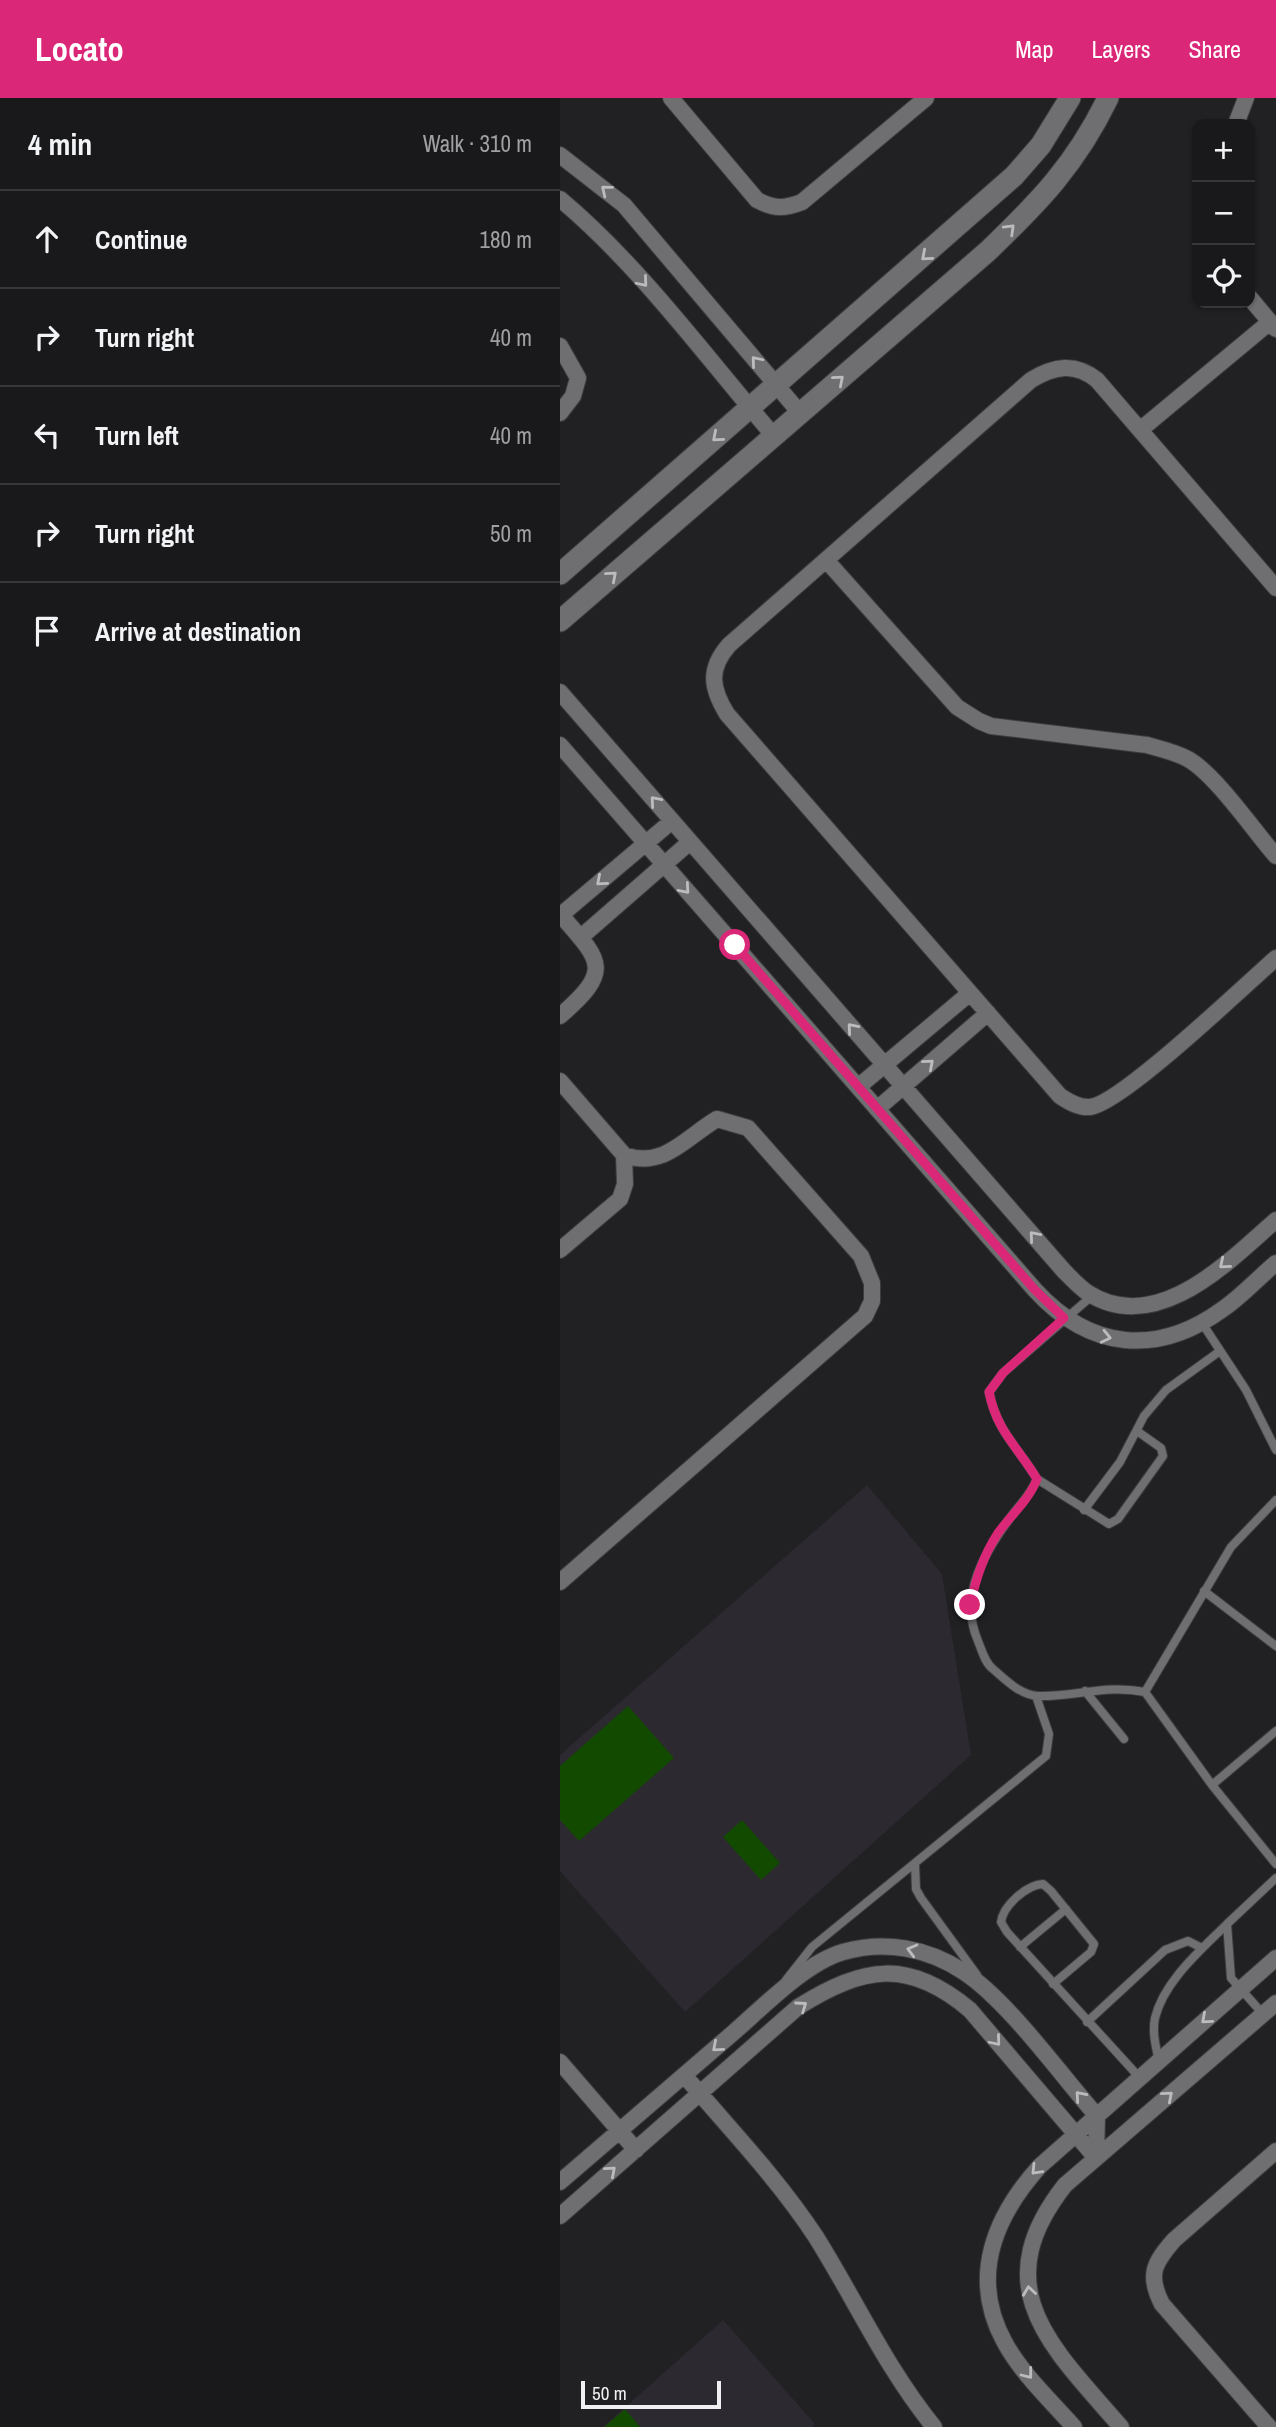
<!DOCTYPE html>
<html lang="en">
<head>
<meta charset="utf-8">
<style>
  body { margin:0; font-family:"Archivo Narrow",sans-serif; background:#262527; color:#f1f3f6 }
  .controls { position:absolute; right:21px; top:21px; display:grid; overflow:hidden; border-radius:14px; box-shadow:0 2px 5px #0004 }
  .controls button { width:63px; height:63px; display:grid; place-items:center; padding:0; border:0; border-bottom:2px solid #373739; background:#19181a; color:#f1f3f6; font:35px sans-serif }
  .scale { position:absolute; left:21px; bottom:18px; width:140px; box-sizing:border-box; padding-left:7px; border:4px solid #f0eff1; border-top:0; font-size:19px; line-height:24px; white-space:nowrap; color:#f0eff1; -webkit-text-stroke:5px #212023; paint-order:stroke }
  .stop { position:absolute; width:21px; height:21px; margin:-16px; border:5px solid #db2777; border-radius:50%; background:#fff }
  .stop.end { background:#db2777; border-color:#fff; box-shadow:0 2px 7px #0008 }
  .list { margin:0; padding:0; list-style:none }
  h2 { display:flex; justify-content:space-between; align-items:center; height:91px; margin:0; padding:0 28px; font-size:30px }
  h2 small { font-size:23px; font-weight:400; color:#9fa0a2 }
  .list li { display:grid; grid-template-columns:46px 1fr auto; gap:21px; align-items:center; box-sizing:border-box; height:98px; padding:0 28px; border-top:2px solid #373739 }
  .list b { display:block; font-size:26px; white-space:nowrap }
  .list em { font-size:23px; font-style:normal; color:#9fa0a2 }
  .icon { flex:none; width:38px; height:38px; fill:none; stroke:currentColor; stroke-width:2; stroke-linecap:round; stroke-linejoin:round }
  .map { position:relative; flex:none; width:716px; height:2329px; overflow:hidden }
  header { display:flex; align-items:center; gap:42px; box-sizing:border-box; height:98px; padding:0 35px; background:#db2777; color:#fff }
  header strong { font-size:33px }
  nav { display:flex; gap:38px; margin-inline-start:auto; font-size:24px }
  main { display:flex }
  aside { flex:1; background:#19181a }
  .map>svg:first-child { display:block }
</style>
</head>
<body>
<header>
<strong>Locato</strong>
<nav><a>Map</a><a>Layers</a><a>Share</a></nav>
</header>
<main>
<aside>
<h2>4 min<small>Walk · 310 m</small></h2>
<ul class="list">
<li><svg class="icon" aria-label="ahead" viewBox="0 0 24 24"><path d="M12 20V5M6 11l6-6 6 6"/></svg><div><b>Continue</b></div><em>180 m</em></li>
<li><svg class="icon" aria-label="right" viewBox="0 0 24 24"><path d="M7 20v-9h11M14 6l5 5-5 5"/></svg><div><b>Turn right</b></div><em>40 m</em></li>
<li><svg class="icon" aria-label="left" viewBox="0 0 24 24"><path d="M17 20v-9H6M10 6l-5 5 5 5"/></svg><div><b>Turn left</b></div><em>40 m</em></li>
<li><svg class="icon" aria-label="right" viewBox="0 0 24 24"><path d="M7 20v-9h11M14 6l5 5-5 5"/></svg><div><b>Turn right</b></div><em>50 m</em></li>
<li><svg class="icon" aria-label="arrive" viewBox="0 0 24 24"><path d="M6 21V4h12l-3 4 3 4H6"/></svg><div><b>Arrive at destination</b></div></li>
</ul>
</aside>
<div class="map">
<svg width="716" height="2329" viewBox="0 0 716 2329">
  <rect width="100%" height="100%" fill="#212023"/>
  <!-- built -->
  <path fill="#2c2931" d="M307,1387L382,1476L411,1657L125,1914L0,1773V1657Z
    M163,2222L255,2326L252,2329H43Z"/>
  <!-- green -->
  <path fill="#124a00" d="M68,1608L114,1660L19,1743L0,1722V1668Z
    M182,1722L220,1765L201,1782L163,1739Z
    M65,2311L80,2329H44Z"/>
  <g fill="none" stroke-linecap="round" stroke-linejoin="round">
    <!-- lane casing -->
    <g stroke="#3d3c3e" stroke-width="10">
      <path id="lane" d="M533,1197L443,1275L429,1294C437,1334 458,1349 477,1381C471,1396 462,1404 453,1416C425,1453 398,1497 418,1543C422,1553 425,1565 433,1571C446,1582 460,1597 478,1598C514,1599 548,1586 585,1594L652,1687L716,1766
        M642,1225L686,1292L716,1352
        M477,1381L549,1426L558,1421L603,1358L601,1350L577,1333
        M524,1412L560,1364L584,1318L606,1292L660,1253
        M644,1493L716,1548
        M525,1593L564,1641
        M585,1594L671,1449L716,1402
        M652,1687L716,1633
        M355,1766L356,1791L361,1800L417,1877
        M460,1849L506,1811
        M226,1882L252,1849L486,1658L489,1636L476,1598
        M493,1886L531,1854L534,1846L491,1793L483,1786C466,1787 443,1808 441,1824L447,1834L580,1980
        M703,1916L671,1880L667,1826L716,1780
        M527,1924L605,1852L628,1843L642,1850
        M599,1963C596,1950 592,1934 595,1920C604,1883 641,1852 667,1826"/>
    </g>
    <!-- street casing -->
    <g stroke="#3d3c3e" stroke-width="18">
      <path id="street" d="M111,0L197,102C214,111 224,111 242,104L366,0
        M676,26L686,0
        M0,57L64,107L240,315
        M0,101C81,169 145,258 214,338
        M690,200L716,231
        M0,248L18,280L13,298L0,315
        M580,332L710,224
        M266,462L397,609L419,623L431,628L587,647C601,651 615,654 628,661C656,677 694,733 716,758
        M716,490L537,282C515,264 494,268 471,282L169,547C148,571 151,590 167,616L500,998C509,1004 519,1010 530,1009C561,1006 685,887 716,860
        M0,594L504,1173C511,1180 519,1189 528,1195C597,1239 669,1163 716,1122
        M0,647L475,1192C530,1252 597,1259 663,1211C682,1198 698,1180 716,1165
        M0,816C42,864 53,872 0,918
        M1,817L112,723
        M21,839L130,744
        M0,983L64,1057C104,1071 125,1040 157,1021L188,1030L301,1158L312,1185V1203L305,1218L0,1484
        M298,989L410,895
        M317,1011L428,915
        M0,1152L60,1101L65,1086L64,1057
        M0,1964L76,2052
        M124,1977C169,2030 218,2081 256,2139C296,2203 326,2270 374,2329
        M0,2084C58,2034 115,1985 173,1935C203,1909 245,1865 283,1854C325,1842 368,1850 404,1874C449,1904 500,1976 537,2018L536,2060
        M0,2118L238,1909C304,1868 348,1860 410,1912L536,2060
        M514,2329C491,2303 462,2276 445,2245C409,2180 434,2119 480,2068L716,1860
        M561,2329C491,2248 424,2190 505,2087L716,1905
        M709,2329L602,2206C587,2177 594,2165 614,2142L716,2053"/>
    </g>
    <!-- secondary casing -->
    <g stroke="#3d3c3e" stroke-width="23">
      <path id="secondary" d="M0,476L454,78L481,47L510,0
        M0,523L428,153C480,103 516,66 548,0"/>
    </g>
    <!-- lane -->
    <use href="#lane" stroke="#6f6e71" stroke-width="8"/>
    <!-- street -->
    <use href="#street" stroke="#6f6e71" stroke-width="16"/>
    <!-- secondary -->
    <use href="#secondary" stroke="#6f6e71" stroke-width="21"/>
  </g>
  <!-- one-way arrows -->
  <defs><path id="oneway-chevron" d="M-2-3.5L2.5 0L-2 3.5" fill="none" stroke-width="1.6" stroke-linecap="round" stroke-linejoin="round" transform="scale(1.75)"/></defs>
  <g stroke="#bcbbbe">
    <use href="#oneway-chevron" transform="translate(46 92) rotate(-141)"/>
    <use href="#oneway-chevron" transform="translate(450 131) rotate(-44)"/>
    <use href="#oneway-chevron" transform="translate(366 158) rotate(139)"/>
    <use href="#oneway-chevron" transform="translate(83 184) rotate(50)"/>
    <use href="#oneway-chevron" transform="translate(196 263) rotate(-130)"/>
    <use href="#oneway-chevron" transform="translate(279 282) rotate(-41)"/>
    <use href="#oneway-chevron" transform="translate(157 339) rotate(139)"/>
    <use href="#oneway-chevron" transform="translate(52 478) rotate(-41)"/>
    <use href="#oneway-chevron" transform="translate(95 703) rotate(-131)"/>
    <use href="#oneway-chevron" transform="translate(41 783) rotate(139)"/>
    <use href="#oneway-chevron" transform="translate(125 791) rotate(49)"/>
    <use href="#oneway-chevron" transform="translate(292 930) rotate(-131)"/>
    <use href="#oneway-chevron" transform="translate(369 966) rotate(-41)"/>
    <use href="#oneway-chevron" transform="translate(474 1138) rotate(-131)"/>
    <use href="#oneway-chevron" transform="translate(664 1166) rotate(140)"/>
    <use href="#oneway-chevron" transform="translate(546 1239) rotate(13)"/>
    <use href="#oneway-chevron" transform="translate(352 1852) rotate(-165)"/>
    <use href="#oneway-chevron" transform="translate(242 1908) rotate(-35)"/>
    <use href="#oneway-chevron" transform="translate(646 1921) rotate(139)"/>
    <use href="#oneway-chevron" transform="translate(436 1943) rotate(50)"/>
    <use href="#oneway-chevron" transform="translate(157 1949) rotate(139)"/>
    <use href="#oneway-chevron" transform="translate(520 1998) rotate(-131)"/>
    <use href="#oneway-chevron" transform="translate(608 1998) rotate(-41)"/>
    <use href="#oneway-chevron" transform="translate(476 2072) rotate(134)"/>
    <use href="#oneway-chevron" transform="translate(51 2073) rotate(-41)"/>
    <use href="#oneway-chevron" transform="translate(469 2193) rotate(-98)"/>
    <use href="#oneway-chevron" transform="translate(468 2276) rotate(52)"/>
  </g>
  <g fill="none" stroke-linecap="round" stroke-linejoin="round">
    <!-- route -->
    <path stroke="#db2777" stroke-width="9" d="M175,847L475,1192L504,1220L443,1275L429,1294C437,1334 458,1349 477,1381C469,1402 451,1417 438,1435C423,1458 416,1481 410,1507"/>
  </g>
</svg>
<div class="controls">
<button>+</button>
<button>−</button>
<button><svg class="icon" aria-label="locate" viewBox="0 0 24 24"><circle cx="12" cy="12" r="6"/><path d="M12 2v4M12 18v4M2 12h4M18 12h4"/></svg></button>
</div>
<div class="scale">50 m</div>
<div class="stop" style="left:175px;top:847px"></div>
<div class="stop end" style="left:410px;top:1507px"></div>
</div>
</main>
</body>
</html>
